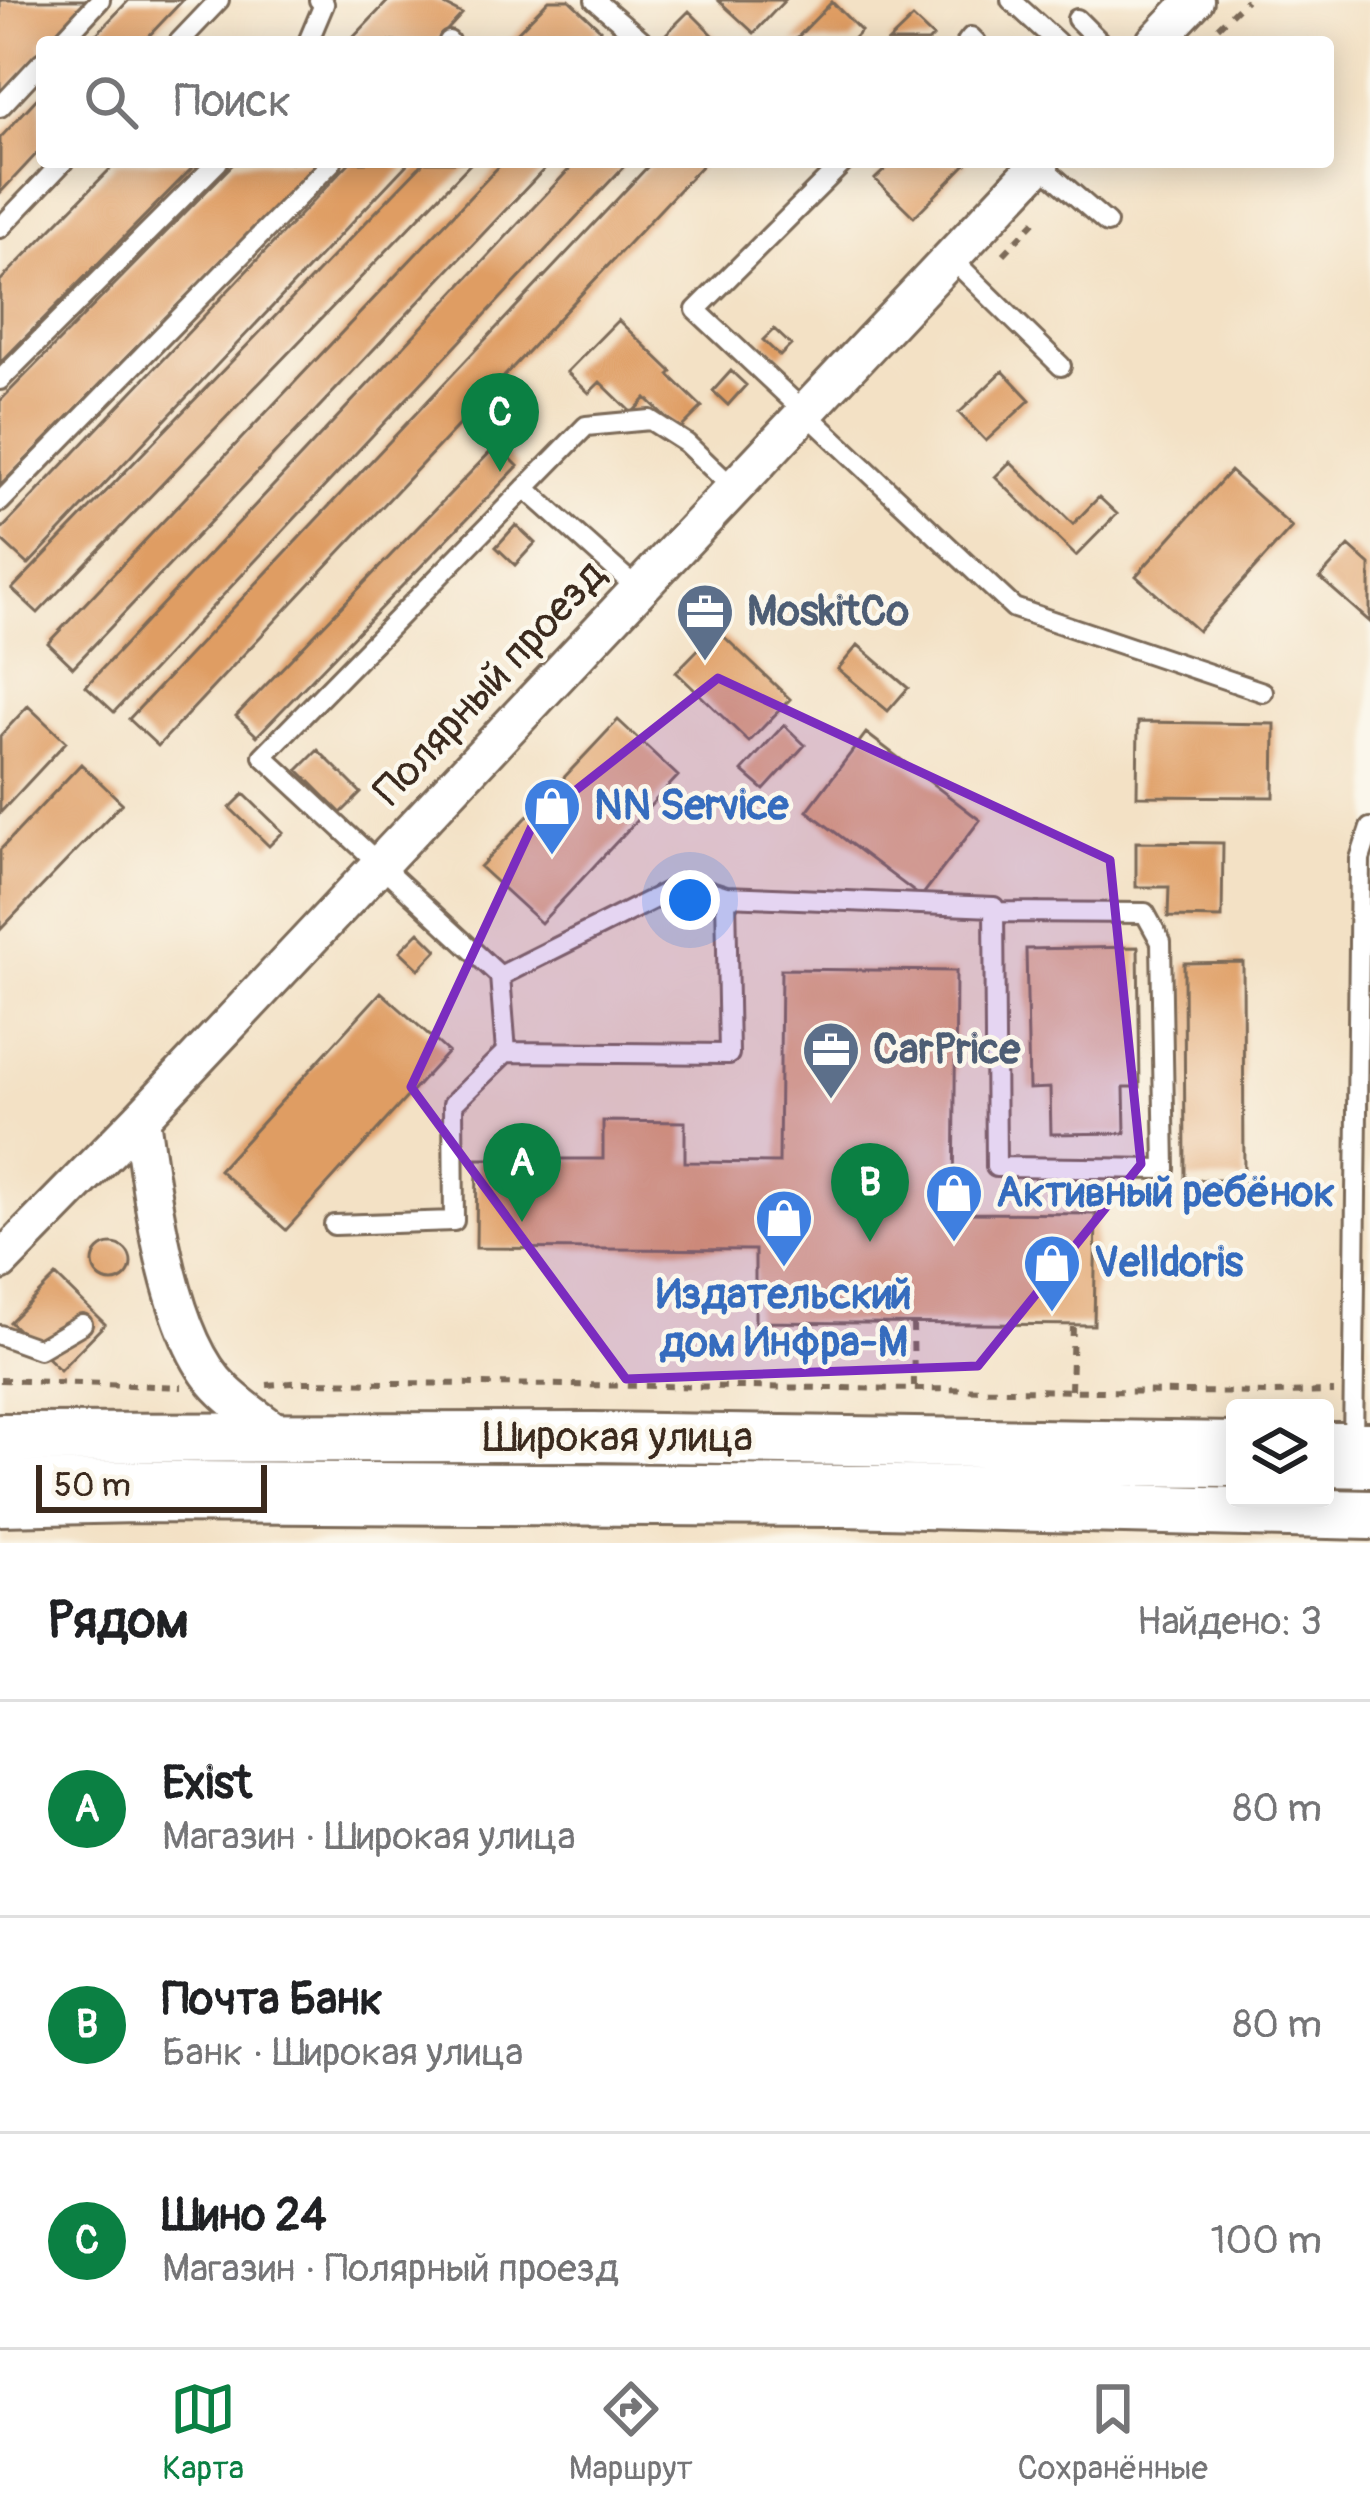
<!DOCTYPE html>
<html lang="ru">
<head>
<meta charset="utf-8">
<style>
  body { margin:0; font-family:Pangolin,sans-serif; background:#f2f2f2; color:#202124 }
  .controls { position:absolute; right:36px; bottom:36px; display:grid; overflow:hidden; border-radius:12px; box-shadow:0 6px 30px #0003 }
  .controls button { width:108px; height:108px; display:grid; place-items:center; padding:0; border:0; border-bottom:3px solid #e0e0e0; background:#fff; color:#202124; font:60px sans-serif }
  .scale { position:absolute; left:36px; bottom:30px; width:231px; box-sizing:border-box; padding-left:12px; border:6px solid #3b2a1e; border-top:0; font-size:33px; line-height:42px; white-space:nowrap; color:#3b2a1e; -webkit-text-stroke:9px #fbf7ec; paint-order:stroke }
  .you { position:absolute; left:690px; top:900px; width:42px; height:42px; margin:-30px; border:9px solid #fff; border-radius:50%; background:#1a73e8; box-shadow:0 0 0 18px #1a73e833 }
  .badge { display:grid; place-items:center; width:78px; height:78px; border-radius:50%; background:#0b8043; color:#fff; font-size:39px; font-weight:700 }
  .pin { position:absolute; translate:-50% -99px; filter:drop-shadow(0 3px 6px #0008) }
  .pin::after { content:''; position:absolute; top:63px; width:42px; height:36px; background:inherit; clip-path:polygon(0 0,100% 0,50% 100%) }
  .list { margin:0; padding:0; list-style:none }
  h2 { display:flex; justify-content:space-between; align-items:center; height:156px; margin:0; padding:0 48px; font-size:51px }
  h2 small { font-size:39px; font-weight:400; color:#757577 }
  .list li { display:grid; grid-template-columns:78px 1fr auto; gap:36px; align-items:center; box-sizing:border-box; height:216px; padding:0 48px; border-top:3px solid #e0e0e0 }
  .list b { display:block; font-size:45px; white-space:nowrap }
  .list p { margin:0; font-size:39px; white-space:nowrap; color:#757577 }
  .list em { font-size:39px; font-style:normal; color:#757577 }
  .icon { flex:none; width:66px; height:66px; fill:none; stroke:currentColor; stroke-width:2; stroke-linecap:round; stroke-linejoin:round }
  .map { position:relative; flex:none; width:1370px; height:1543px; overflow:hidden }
  .search { position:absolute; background:#fff; box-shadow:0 6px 30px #0003; left:36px; right:36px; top:36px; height:132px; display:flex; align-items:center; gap:30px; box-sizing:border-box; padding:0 42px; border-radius:12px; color:#757577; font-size:45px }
  .sheet { height:804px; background:#fff }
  nav { display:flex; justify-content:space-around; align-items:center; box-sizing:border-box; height:168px; border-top:3px solid #e0e0e0; background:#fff; font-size:33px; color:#757577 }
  nav a { display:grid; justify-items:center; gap:6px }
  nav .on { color:#0b8043 }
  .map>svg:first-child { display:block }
</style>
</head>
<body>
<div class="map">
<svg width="1370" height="1543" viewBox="0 0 1370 1543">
  <rect width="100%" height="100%" fill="#fbf7ec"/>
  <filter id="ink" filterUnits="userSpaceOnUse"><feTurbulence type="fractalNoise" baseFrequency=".00833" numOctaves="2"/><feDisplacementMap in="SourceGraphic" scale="24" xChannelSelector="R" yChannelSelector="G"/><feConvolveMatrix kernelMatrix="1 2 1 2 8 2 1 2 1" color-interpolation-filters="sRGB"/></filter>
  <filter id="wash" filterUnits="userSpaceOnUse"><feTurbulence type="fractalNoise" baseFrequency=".004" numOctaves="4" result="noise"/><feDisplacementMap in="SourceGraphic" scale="48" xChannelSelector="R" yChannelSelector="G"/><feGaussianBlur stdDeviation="2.7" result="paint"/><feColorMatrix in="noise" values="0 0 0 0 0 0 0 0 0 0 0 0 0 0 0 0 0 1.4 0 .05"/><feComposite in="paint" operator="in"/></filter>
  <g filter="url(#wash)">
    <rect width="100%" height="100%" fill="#f3e1c5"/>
    <g id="blocks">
      <!-- building -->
      <path fill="#df9d64" d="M0,0H90L51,42H42V52L0,97Z
        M129,0H183L143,42H89Z
        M389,0H435L462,14L436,42H349Z
        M549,0H569L600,29L588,42H508Z
        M718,0H785L754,33Z
        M832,2L861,31L850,42H793Z
        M689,11L720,42H666L662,38Z
        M913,18L933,37L928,42H888Z
        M42,93V148L0,193V138Z
        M117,162H198L0,363V281Z
        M235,162H319L0,486V401Z
        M350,162H409L28,565L0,539V531Z
        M424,162H472L38,613L12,589Z
        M503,162H551L73,667L48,643Z
        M576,162H628L114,712L86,686Z
        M652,162H705L158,746L129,719Z
        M893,162H968L914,217L875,179Z
        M618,320L672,372L669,375L702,407L679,430L646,398L632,413L600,382L589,393L567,372Z
        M774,329L791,345L780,356L763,340Z
        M731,371L746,385L728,405L713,391Z
        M1003,371L1030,400L986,441L959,413Z
        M497,445L518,466L257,736L236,716Z
        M1010,462L1073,524L1099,497L1117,514L1076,556L995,477Z
        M1230,471L1292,527L1198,631L1136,576Z
        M516,525L535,543L515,565L496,547Z
        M1349,546L1370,565V622L1320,578Z
        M717,630L790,699L749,742L676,672Z
        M858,645L908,688L888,711L838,669Z
        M28,706L66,742L0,813V736Z
        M618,720L678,776L541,923L480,867Z
        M1138,722L1275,724L1274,797L1137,796Z
        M784,725L805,745L764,790L742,771Z
        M866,733L980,820L921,897L807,811Z
        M318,750L361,793L341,813L298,770Z
        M81,764L122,803L0,930V850Z
        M244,794L283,832L269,846L230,808Z
        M1136,842L1223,843L1222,918L1168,917L1169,887H1136Z
        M419,932L437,950L419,969L400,951Z
        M1138,947L1140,1087H1124L1125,1133L1051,1134L1050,1088L1029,1089L1026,949Z
        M1243,962L1244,1180H1185L1184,963Z
        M781,969L956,971L954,1213L1096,1214L1094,1325L755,1322V1250L476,1248L477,1159H603V1121L685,1122V1162L779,1163Z
        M381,992L448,1052L286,1230L219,1170Z
        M93 1263a19 19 0 1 1 38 0a19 19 0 1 1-38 0Z
        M56,1276L105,1324L60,1370L10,1322Z"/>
    </g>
  </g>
  <g filter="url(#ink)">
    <use href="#blocks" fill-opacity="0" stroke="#7b6a58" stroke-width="3"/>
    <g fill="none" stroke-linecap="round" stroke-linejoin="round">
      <!-- service casing -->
      <g stroke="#7b6a58" stroke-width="24">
        <path id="service" d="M595,0L644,42
          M1011,0L1057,42
          M1077,19L1100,42
          M61,42L100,0
          M179,42L219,0
          M308,42L324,4L319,0
          M449,42V41
          M967,42L971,37L976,42
          M0,107L42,62
          M844,162L696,310L1014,608L1263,692
          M1039,164L1107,223
          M0,228L63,162
          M951,258L1061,366
          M0,380L218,162
          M525,488L639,590
          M734,489L686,443L650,420L586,426L263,756L500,976L685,883L726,896L994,907L996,1167L1165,1169L1161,942L1145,913L996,912
          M0,502L332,162
          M500,976L506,1052L729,1054L726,896
          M334,1225L454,1221L453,1104L506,1052
          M0,1335L39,1349L82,1324
          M1353,1446L1360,859L1370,828
          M0,1470L1235,1477
          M1325,1477L1370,1478"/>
      </g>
      <!-- minor casing -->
      <g stroke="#7b6a58" stroke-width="42">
        <path id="minor" d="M1155,42L1195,0
          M141,1118C151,1192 168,1338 223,1390C240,1407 262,1421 281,1436
          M0,1262L141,1118L1041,162"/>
      </g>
      <!-- secondary casing -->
      <g stroke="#7b6a58" stroke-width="54">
        <path id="secondary" d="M0,1438L594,1437L1235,1447
          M1325,1447H1370
          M0,1501L137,1498L843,1502L1370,1515"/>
      </g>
      <!-- path -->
      <path stroke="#7b6a58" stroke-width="6" stroke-dasharray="9 9" stroke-linecap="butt" d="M1218,27L1246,0
        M1004,254L1040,216
        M913,1324L914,1386
        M0,1380L182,1387
        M267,1385L303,1382L1274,1393L1334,1392
        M1071,1390L1073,1325"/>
      <!-- service -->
      <use href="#service" stroke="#fff" stroke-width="18"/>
      <!-- minor -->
      <use href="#minor" stroke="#fff" stroke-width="36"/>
      <!-- secondary -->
      <use href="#secondary" stroke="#fff" stroke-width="48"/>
    </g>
  </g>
  <!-- marked area -->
  <path fill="#7b2cbf" fill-opacity="0.2" stroke="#7b2cbf" stroke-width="9" stroke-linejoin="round" d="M718,678L1110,860L1141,1164L978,1366L626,1379L411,1087L533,824Z"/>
  <!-- icons -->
  <defs>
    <g id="office-pin" transform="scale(3)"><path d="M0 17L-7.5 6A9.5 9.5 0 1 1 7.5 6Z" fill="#5c6f8a" stroke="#fbf7ec"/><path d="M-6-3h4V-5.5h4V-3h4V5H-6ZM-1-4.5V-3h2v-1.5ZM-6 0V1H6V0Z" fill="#fff"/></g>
    <g id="shop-pin" transform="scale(3)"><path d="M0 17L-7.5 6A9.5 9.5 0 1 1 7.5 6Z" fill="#3f7fe0" stroke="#fbf7ec"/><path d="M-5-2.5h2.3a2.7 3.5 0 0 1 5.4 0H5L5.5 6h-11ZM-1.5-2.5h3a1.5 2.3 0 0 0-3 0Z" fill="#fff"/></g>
  </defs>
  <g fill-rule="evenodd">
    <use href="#office-pin" x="705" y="612"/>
    <use href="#shop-pin" x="552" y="806"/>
    <use href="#office-pin" x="831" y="1050"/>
    <use href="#shop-pin" x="954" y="1193"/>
    <use href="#shop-pin" x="784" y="1218"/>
    <use href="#shop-pin" x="1052" y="1263"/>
  </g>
  <g text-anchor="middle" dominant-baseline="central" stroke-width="9" stroke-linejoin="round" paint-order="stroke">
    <!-- service labels -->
    <g font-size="42" font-weight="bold" fill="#4e5e75" stroke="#fbf7ec" text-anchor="start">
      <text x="747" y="612">MoskitCo</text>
      <text x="873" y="1050">CarPrice</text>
    </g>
    <!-- street labels -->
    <g font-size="42" fill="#3b2a1e" stroke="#fbf7ec">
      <text transform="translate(490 683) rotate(-47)">Полярный проезд</text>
      <text x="618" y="1438">Широкая улица</text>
    </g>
    <!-- shop labels -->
    <g font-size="42" font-weight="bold" fill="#366cbe" stroke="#fbf7ec" text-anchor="start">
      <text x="594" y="806">NN Service</text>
      <text x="996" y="1193">Активный ребёнок</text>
      <text x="1094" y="1263">Velldoris</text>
      <text x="784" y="1295" text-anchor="middle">Издательский<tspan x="784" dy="48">дом Инфра-М</tspan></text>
    </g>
  </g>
</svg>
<div class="controls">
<button><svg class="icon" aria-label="layers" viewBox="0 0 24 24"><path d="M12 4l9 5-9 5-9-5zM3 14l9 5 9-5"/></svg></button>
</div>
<div class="scale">50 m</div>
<div class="you"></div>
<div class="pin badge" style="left:522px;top:1222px">A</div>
<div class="pin badge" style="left:870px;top:1242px">B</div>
<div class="pin badge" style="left:500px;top:472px">C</div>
<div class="search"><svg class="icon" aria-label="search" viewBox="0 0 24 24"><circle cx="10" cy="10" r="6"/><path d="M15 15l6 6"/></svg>Поиск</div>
</div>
<section class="sheet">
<h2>Рядом<small>Найдено: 3</small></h2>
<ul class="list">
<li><span class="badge">A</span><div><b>Exist</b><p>Магазин · Широкая улица</p></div><em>80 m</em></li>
<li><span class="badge">B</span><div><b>Почта Банк</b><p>Банк · Широкая улица</p></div><em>80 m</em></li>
<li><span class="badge">C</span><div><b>Шино 24</b><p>Магазин · Полярный проезд</p></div><em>100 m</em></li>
</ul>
</section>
<nav>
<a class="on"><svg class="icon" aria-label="map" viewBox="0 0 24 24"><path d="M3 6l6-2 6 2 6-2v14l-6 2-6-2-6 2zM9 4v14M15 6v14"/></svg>Карта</a>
<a><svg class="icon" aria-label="directions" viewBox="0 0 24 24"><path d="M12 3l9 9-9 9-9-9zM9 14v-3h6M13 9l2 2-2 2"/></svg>Маршрут</a>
<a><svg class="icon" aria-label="saved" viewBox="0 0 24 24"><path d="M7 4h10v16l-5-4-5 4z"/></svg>Сохранённые</a>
</nav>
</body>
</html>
